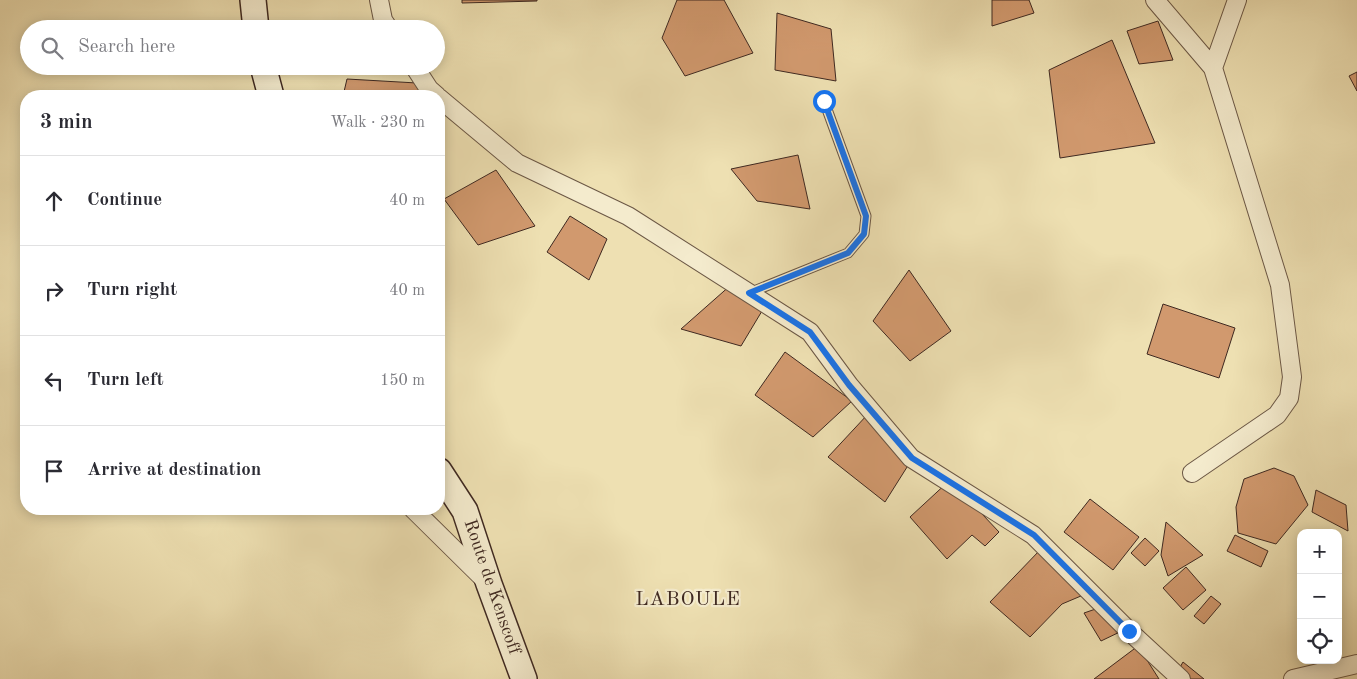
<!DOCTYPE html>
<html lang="en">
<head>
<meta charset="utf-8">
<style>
  body { margin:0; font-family:"Old Standard TT",serif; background:#f2f2f3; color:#2b2b33 }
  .controls { position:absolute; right:15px; bottom:15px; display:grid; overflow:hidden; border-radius:10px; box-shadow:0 2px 12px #0003 }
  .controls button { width:45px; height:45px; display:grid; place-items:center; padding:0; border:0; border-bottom:1px solid #e1e1e2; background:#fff; color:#2b2b33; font:25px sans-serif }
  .stop { position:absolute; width:15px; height:15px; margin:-11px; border:4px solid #1a73e8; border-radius:50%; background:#fff }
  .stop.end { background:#1a73e8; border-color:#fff; box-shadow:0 1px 5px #0008 }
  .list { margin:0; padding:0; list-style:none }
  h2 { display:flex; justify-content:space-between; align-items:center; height:65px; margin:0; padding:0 20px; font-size:21px }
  h2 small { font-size:16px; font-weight:400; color:#7c7c81 }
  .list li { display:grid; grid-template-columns:32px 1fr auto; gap:15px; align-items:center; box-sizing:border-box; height:90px; padding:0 20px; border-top:1px solid #e1e1e2 }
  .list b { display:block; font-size:19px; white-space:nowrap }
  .list em { font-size:16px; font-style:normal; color:#7c7c81 }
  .icon { flex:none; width:28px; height:28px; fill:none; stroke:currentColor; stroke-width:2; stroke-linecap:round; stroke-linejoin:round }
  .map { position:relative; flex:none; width:1357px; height:679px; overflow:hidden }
  .search { position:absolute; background:#fff; box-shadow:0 2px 12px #0003; left:20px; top:20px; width:425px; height:55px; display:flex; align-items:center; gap:12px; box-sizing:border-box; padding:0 18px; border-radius:28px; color:#7c7c81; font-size:19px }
  .panel { position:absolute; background:#fff; box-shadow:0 2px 12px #0003; left:20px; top:90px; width:425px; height:425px; border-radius:20px }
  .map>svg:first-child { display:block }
</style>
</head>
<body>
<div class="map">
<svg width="1357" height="679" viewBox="0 0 1357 679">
  <rect width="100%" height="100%" fill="#eee0b2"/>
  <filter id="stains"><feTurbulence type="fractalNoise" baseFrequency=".004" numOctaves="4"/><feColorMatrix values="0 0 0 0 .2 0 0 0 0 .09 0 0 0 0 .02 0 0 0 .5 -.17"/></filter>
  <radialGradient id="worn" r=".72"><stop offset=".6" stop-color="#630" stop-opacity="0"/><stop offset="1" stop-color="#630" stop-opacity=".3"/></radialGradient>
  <!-- building -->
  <path fill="#d1996e" stroke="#3f2921" d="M462,0H537V1L462,3Z
    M677,0H724L753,53L685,76L662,38Z
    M992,0H1029L1034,13L992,26Z
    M777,13L831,29L836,81L775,70Z
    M1158,21L1173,60L1139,64L1127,31Z
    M1112,40L1155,143L1060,158L1049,70Z
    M1357,72V91L1349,76Z
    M347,79L417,83L420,96H343Z
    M798,155L810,209L757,201L731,169Z
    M496,170L535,226L478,245L444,199Z
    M570,216L607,239L589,280L547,252Z
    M909,270L951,331L910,361L873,321Z
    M732,284L762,311L741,346L681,329Z
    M1163,304L1235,328L1219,378L1147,354Z
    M785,352L852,401L813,437L755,395Z
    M868,414L914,456L885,502L828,457Z
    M1274,468L1294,476L1308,505L1276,544L1238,533L1236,507L1244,479Z
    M950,480L999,532L985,546L972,535L947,559L910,517Z
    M1316,490L1346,505L1348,531L1312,512Z
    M1090,499L1139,537L1113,570L1064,532Z
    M1166,522L1203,555L1168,576L1161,555Z
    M1235,535L1268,551L1261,567L1227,551Z
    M1145,538L1159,551L1145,566L1131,553Z
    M1040,550L1088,593L1062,604L1030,637L990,602Z
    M1186,567L1206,590L1183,610L1163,588Z
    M1211,596L1221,604L1204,624L1194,616Z
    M1113,603L1126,629L1101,641L1084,613Z
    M1138,646L1159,679H1094Z
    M1183,662L1204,679H1179L1175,676Z"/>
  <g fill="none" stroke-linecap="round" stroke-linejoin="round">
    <!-- lane casing -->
    <g stroke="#6b5745" stroke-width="11">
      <path id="lane" d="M749,293L848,253L864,234L866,216L824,101"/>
    </g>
    <!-- street casing -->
    <g stroke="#6b5745" stroke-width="20">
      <path id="street" d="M379,0L383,20L389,29
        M1155,0L1213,68L1280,285L1292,377L1289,398L1277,415L1192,473
        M414,66L429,89L437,96
        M1213,68L1237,0
        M439,98L517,163L628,216L810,332L849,385L911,458L1033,535L1129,631L1181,679
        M413,509L487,582
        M1293,679L1357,664"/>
    </g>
    <!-- secondary casing -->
    <g stroke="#3f2921" stroke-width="28">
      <path id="secondary" d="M253,0L256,29
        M263,66L271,96
        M439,471L465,511L489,584L524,679"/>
    </g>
    <!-- lane -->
    <use href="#lane" stroke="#f4ebcd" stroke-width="9"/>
    <!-- street -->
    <use href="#street" stroke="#f4ebcd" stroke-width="18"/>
    <!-- secondary -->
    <use href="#secondary" stroke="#f4ebcd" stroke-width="25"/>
  </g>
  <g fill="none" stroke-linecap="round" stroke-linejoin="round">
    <!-- route -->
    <path stroke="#1a73e8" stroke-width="6" d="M824,101L866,216L864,234L848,253L749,293L810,332L849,385L912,458L1034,535L1129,631"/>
  </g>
  <g text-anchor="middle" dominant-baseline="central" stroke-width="4.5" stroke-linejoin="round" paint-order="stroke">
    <!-- street labels -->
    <g font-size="18" fill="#3f2921" stroke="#f4ebcd">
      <text transform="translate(492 587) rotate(71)">Route de Kenscoff</text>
    </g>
    <!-- quarter labels -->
    <g font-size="20" letter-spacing="1" fill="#3f2921" stroke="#f4ebcd">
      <text x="688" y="600">LABOULE</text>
    </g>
  </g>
  <rect width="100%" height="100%" filter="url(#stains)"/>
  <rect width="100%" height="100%" fill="url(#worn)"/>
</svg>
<div class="controls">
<button>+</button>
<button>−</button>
<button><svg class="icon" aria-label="locate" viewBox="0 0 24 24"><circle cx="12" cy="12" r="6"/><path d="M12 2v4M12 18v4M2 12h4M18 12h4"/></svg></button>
</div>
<div class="stop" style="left:824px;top:101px"></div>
<div class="stop end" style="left:1129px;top:631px"></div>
<div class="search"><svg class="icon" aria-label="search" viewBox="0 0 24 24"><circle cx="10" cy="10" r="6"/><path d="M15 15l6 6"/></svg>Search here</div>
<section class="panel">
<h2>3 min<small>Walk · 230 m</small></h2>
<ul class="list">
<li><svg class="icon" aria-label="ahead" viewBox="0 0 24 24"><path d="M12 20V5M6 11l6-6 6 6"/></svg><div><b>Continue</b></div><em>40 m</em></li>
<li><svg class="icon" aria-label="right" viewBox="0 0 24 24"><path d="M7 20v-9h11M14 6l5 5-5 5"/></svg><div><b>Turn right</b></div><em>40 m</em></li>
<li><svg class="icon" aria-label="left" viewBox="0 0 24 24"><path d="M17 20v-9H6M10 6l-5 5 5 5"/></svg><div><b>Turn left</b></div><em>150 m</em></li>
<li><svg class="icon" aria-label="arrive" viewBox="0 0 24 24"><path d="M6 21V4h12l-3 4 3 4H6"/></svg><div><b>Arrive at destination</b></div></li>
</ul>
</section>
</div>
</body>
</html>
